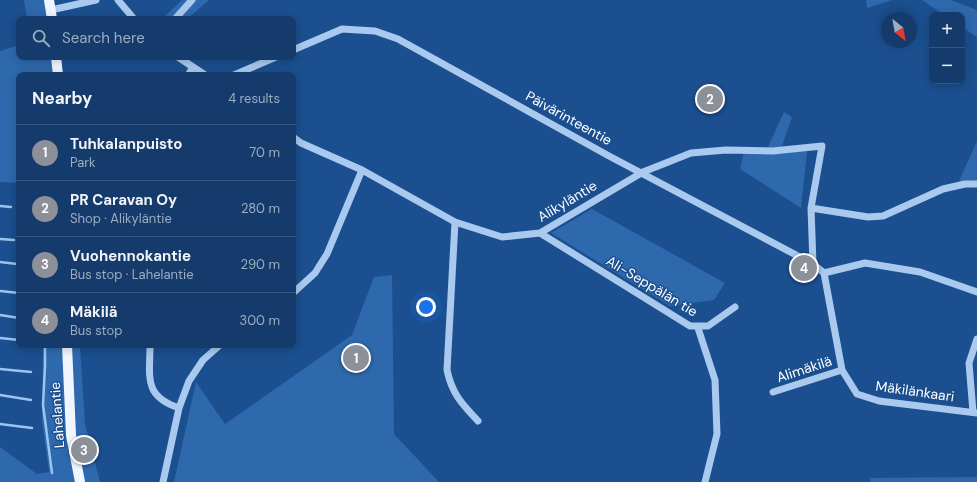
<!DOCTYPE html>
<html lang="en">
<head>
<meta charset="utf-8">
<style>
  body { margin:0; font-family:"DM Sans",sans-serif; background:#1d4271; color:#f1f3f6 }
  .controls { position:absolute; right:12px; top:12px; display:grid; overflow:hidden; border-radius:8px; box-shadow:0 2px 10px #0003 }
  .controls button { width:36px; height:36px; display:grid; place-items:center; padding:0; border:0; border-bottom:1px solid #33557e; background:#143b6b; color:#f1f3f6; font:20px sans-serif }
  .compass { position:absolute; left:881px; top:12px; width:36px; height:36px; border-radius:50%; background:#143b6b; box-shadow:0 2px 10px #0003; rotate:149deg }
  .you { position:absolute; left:426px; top:307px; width:14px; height:14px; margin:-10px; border:3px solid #fff; border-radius:50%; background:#1a73e8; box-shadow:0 0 0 6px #1a73e833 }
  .badge { display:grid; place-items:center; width:26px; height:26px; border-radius:50%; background:#8c9099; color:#fff; font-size:13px; font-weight:700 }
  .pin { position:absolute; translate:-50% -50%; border:2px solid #fff; box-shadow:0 1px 4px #0006 }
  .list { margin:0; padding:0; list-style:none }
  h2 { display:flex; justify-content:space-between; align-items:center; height:52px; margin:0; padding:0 16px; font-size:17px }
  h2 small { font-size:13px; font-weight:400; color:#9dadc1 }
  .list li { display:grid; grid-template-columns:26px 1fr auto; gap:12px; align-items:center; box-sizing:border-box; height:56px; padding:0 16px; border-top:1px solid #33557e }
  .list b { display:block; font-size:15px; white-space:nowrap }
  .list p { margin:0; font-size:13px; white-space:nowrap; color:#9dadc1 }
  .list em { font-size:13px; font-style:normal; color:#9dadc1 }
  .icon { flex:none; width:22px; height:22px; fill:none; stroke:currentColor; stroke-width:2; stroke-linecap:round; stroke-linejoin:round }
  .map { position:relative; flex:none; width:977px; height:482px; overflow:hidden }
  .search { position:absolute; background:#143b6b; box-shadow:0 2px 10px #0003; left:16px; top:16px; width:280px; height:44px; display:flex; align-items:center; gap:10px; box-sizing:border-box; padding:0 14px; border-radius:8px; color:#9dadc1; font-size:15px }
  .panel { position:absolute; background:#143b6b; box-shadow:0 2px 10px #0003; left:16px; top:72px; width:280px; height:276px; border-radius:8px }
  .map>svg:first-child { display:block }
</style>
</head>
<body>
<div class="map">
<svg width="977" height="482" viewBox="0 0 977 482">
  <rect width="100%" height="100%" fill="#1b4f8f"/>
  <!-- green -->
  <path fill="#2e69ad" d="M24,0H54L57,19H27Z
    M182,0H209L187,19H162Z
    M866,0H892L867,8Z
    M922,0H951L977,10V37L962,27V15H944Z
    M19,45V57H61L63,75H19V183L0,182V51Z
    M784,112L792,117L780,152L807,151L801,208L740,169L744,151H759L768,147Z
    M977,141V181H959Z
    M592,209L725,283L714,300L670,306L551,233Z
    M392,275L394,434L439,482H174L196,382L225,424L352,335L374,277Z
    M43,345H80L85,424L100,482H0V447L37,474L49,472L42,422Z
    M977,477V482H871L869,478Z"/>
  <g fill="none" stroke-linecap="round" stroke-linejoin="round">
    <!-- stream -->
    <path stroke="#9cc4f0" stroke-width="2.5" d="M17,173L19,190
      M0,206L11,207
      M0,239L14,240
      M0,262L17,264
      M0,291L19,293
      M0,315L19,318
      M0,338L19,340
      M45,345V366L43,405L52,473
      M0,369L31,372
      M0,395L31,400
      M0,424L32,428"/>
    <!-- minor -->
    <path stroke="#a9c9ee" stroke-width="7" d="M118,0L134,19
      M51,10L96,0
      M175,19L192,0
      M293,50L342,29L375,31L398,39L609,156L813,264L824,273
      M178,57L205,75
      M188,75L193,67
      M234,75L276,57
      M293,137L301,143L362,170L455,222L502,237L540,233L643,172L691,153L726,150L773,151L822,146L811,208L813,264
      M811,208L868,217L883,216L943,189L965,184H977
      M455,222L447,370C452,394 462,404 478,421
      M540,233L690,326H708L735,307
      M824,273L842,370L857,394L879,401L977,413
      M824,273L865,263L920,272L977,292
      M293,293L315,273L327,254L362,170
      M698,328L715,380L717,434L705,482
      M150,345C150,377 143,396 179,408
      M773,392L842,370
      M973,412L969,363L977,339
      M163,482L179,408L189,381L203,360L220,345"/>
    <!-- major -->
    <path stroke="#f0f6ff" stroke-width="10" d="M49,0L52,19
      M56,57L58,75
      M67,345L71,435L80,482"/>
  </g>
  <g text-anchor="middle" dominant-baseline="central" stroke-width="3" stroke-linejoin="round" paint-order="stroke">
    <!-- street labels -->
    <g font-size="14" fill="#fff" stroke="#1b4f8f">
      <text transform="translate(569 118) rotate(29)">Päivärinteentie</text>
      <text transform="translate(567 201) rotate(-31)">Alikyläntie</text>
      <text transform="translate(652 286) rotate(31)">Ali-Seppälän tie</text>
      <text transform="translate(804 369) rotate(-18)">Alimäkilä</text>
      <text transform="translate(915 391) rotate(8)">Mäkilänkaari</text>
      <text transform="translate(57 415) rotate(-94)">Lahelantie</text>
    </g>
  </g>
</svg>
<div class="controls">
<button>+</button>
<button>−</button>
</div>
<svg class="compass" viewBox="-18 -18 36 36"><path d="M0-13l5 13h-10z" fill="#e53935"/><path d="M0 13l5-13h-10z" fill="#9dadc1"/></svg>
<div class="you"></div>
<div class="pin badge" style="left:356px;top:358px">1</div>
<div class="pin badge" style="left:710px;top:99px">2</div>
<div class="pin badge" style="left:84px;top:450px">3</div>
<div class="pin badge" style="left:804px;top:268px">4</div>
<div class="search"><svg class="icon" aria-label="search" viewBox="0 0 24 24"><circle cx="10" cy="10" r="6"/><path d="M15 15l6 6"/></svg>Search here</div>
<section class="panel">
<h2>Nearby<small>4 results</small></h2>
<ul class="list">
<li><span class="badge">1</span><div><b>Tuhkalanpuisto</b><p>Park</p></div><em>70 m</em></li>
<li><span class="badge">2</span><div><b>PR Caravan Oy</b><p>Shop · Alikyläntie</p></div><em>280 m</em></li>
<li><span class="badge">3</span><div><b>Vuohennokantie</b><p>Bus stop · Lahelantie</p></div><em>290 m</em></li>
<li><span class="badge">4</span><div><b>Mäkilä</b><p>Bus stop</p></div><em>300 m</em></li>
</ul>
</section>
</div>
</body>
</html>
